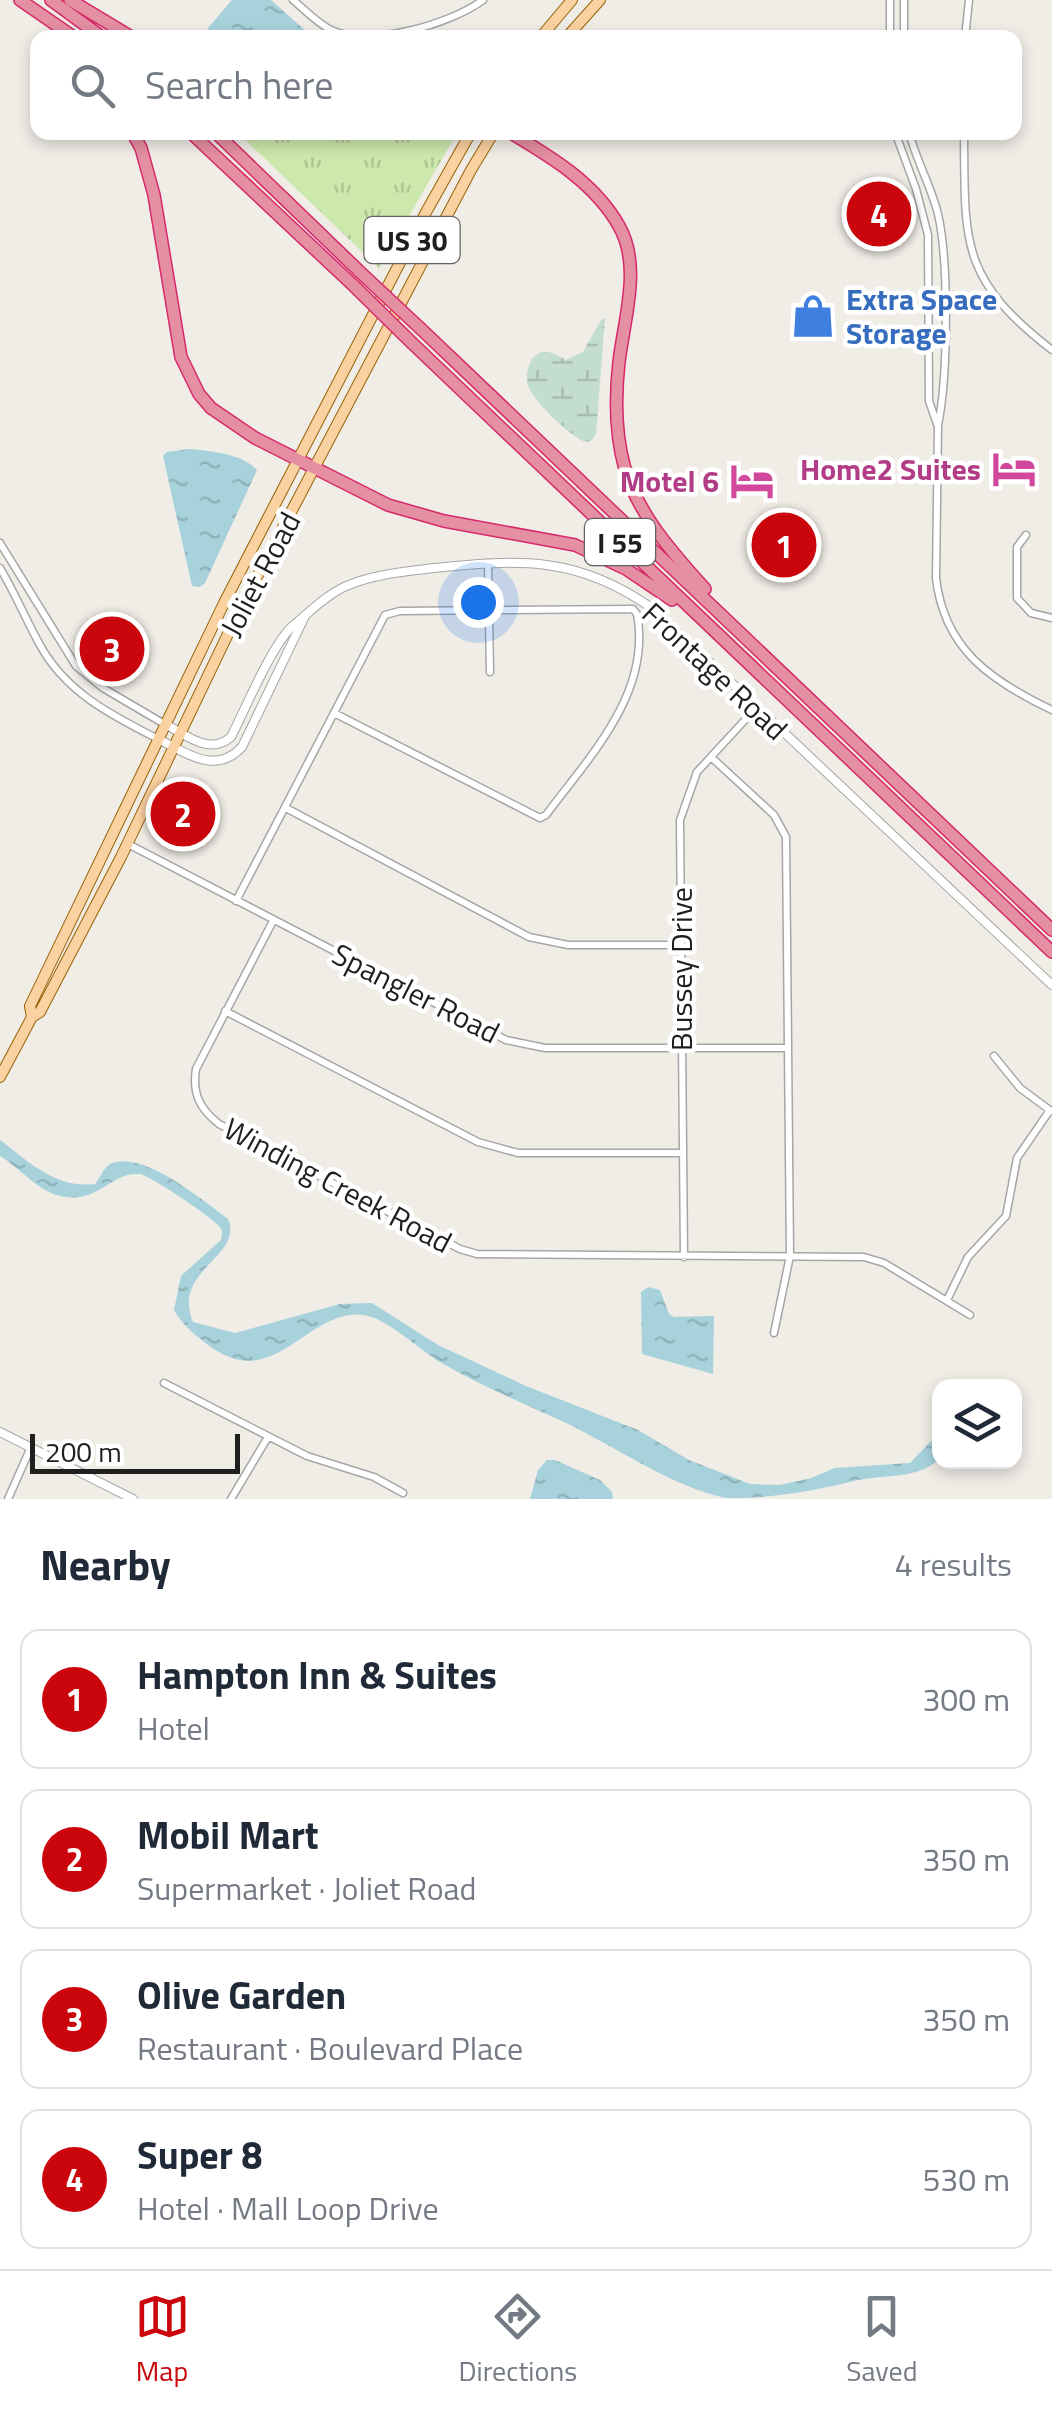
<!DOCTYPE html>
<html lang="en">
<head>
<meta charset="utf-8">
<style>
  body { margin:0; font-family:"Titillium Web",sans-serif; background:#f2f2f3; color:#1f2937 }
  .controls { position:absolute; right:30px; bottom:30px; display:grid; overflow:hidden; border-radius:20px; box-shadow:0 5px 15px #0003 }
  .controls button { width:90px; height:90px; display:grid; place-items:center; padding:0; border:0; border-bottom:2px solid #e0e1e3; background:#fff; color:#1f2937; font:50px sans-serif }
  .scale { position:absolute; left:30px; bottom:25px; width:210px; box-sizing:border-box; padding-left:10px; border:5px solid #1f1f1f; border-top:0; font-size:28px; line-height:35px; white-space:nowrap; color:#1f1f1f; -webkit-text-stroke:8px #fff; paint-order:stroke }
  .you { position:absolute; left:478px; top:602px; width:35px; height:35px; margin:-25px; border:8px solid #fff; border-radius:50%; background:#1a73e8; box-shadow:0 0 0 15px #1a73e833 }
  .badge { display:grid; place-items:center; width:65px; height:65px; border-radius:50%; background:#ca050b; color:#fff; font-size:32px; font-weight:700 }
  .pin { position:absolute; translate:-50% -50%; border:5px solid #fff; box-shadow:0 2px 10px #0006 }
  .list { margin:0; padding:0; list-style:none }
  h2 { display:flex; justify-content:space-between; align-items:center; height:130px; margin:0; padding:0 40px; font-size:42px }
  h2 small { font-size:32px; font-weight:400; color:#747a83 }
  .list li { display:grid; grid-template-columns:65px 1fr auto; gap:30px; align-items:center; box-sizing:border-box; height:140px; margin:0 20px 20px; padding:0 20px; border:2px solid #e0e1e3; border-radius:20px }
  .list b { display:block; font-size:38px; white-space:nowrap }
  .list p { margin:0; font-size:32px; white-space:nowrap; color:#747a83 }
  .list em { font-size:32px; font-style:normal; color:#747a83 }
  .icon { flex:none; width:55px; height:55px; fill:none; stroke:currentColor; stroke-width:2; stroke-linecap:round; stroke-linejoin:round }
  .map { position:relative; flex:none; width:1052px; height:1499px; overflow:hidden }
  .search { position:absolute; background:#fff; box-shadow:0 5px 15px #0003; left:30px; right:30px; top:30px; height:110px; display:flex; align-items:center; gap:25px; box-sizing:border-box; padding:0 35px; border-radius:20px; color:#747a83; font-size:38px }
  .sheet { height:770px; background:#fff }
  nav { display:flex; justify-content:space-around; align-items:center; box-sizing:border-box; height:140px; border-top:2px solid #e0e1e3; background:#fff; font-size:28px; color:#747a83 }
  nav a { display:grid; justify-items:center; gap:5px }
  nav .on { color:#ca050b }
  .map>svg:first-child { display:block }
</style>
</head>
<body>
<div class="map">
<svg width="1052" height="1499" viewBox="0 0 1052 1499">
  <defs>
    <pattern id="grass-tufts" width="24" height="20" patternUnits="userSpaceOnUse" patternTransform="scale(2.5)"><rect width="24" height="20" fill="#cce8ad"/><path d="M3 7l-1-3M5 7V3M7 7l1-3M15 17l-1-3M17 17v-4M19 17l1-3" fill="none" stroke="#afc794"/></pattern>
    <pattern id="wetland-marsh" width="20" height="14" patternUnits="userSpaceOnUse" patternTransform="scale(2.5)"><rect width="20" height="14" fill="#c3ddd0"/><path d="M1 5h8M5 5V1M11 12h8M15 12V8" fill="none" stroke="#a7bdb2"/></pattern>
    <pattern id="water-ripples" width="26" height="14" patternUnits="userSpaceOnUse" patternTransform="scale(2.5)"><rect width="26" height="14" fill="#a7d2dc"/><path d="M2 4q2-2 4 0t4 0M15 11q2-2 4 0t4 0" fill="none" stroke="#8fb4bc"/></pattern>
  </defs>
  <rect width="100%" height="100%" fill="#f0ece6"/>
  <!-- grass -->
  <path fill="url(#grass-tufts)" d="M238,133H457L379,268Z"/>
  <!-- wetland -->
  <path fill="url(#wetland-marsh)" d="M605,318L596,434L591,441L585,442C570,436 532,400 528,385C524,369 533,346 552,353C557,355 561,358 566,360L583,352L601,320Z"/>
  <!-- water -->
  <path fill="url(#water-ripples)" d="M232,0H271L307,32L281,38L210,34L208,28Z
    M190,449C211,451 243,454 257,470L205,583L200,587L192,586L163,456L167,452Z
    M0,1140C29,1162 56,1189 95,1184C102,1176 104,1164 116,1162C148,1155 203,1200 228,1219C244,1257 171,1270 193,1322L235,1333L340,1304L372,1303L438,1345L526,1386L638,1430L689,1460L750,1484L780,1485L811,1478L835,1468L910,1463L939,1433V1459C918,1480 882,1474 854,1481C813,1491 768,1499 726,1498C670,1487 608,1441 555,1418C516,1400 477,1384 440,1362C420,1350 385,1317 363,1315C308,1308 275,1393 211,1347C196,1336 183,1326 174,1310L181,1276L221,1240C222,1231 224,1232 218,1225C210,1216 148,1174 139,1174C111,1172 101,1201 66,1197C38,1193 23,1170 0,1156Z
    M648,1287L660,1290L669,1314L674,1317L714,1316L713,1374L642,1354L641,1292Z
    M547,1460H555L600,1480L612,1492L613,1499H530L538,1470Z"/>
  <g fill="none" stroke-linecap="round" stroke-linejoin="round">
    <!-- minor casing -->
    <g stroke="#a6a6a6" stroke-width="9">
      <path id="minor" d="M293,0C305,10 317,23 331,30C369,48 451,24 483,0
        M890,38V0
        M904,38V0
        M965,38L969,0
        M895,132L916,189L928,235L929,401L937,424
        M909,132C916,160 931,186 938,214C949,262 948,377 938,425L936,578C944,649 991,681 1052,710
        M964,132C965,242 959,278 1052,350
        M1026,535L1017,547V598L1031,613L1052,618
        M0,543L76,666L103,688L166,725
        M488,563L490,672
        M0,568C15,593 26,620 40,645C66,693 113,716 160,740
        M711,757L774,815L786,837L790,1256L774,1333
        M286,808L529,937L568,945H681
        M128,844L506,1040L545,1048H788
        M236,901L385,615L400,611L633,609L637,614C652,693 589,757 546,815L540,818L336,714
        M273,921L196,1069C192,1094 200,1109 219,1124L460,1249L477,1254L864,1257L884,1263L970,1315
        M225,1011L478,1142L518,1153H682
        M994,1056L1020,1088L1051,1111
        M684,1257L680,820L697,772L756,708
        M947,1300L968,1257L1006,1216L1017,1158L1050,1110
        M164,1383L307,1456L374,1477L403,1493
        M8,1499L31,1447
        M231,1499L268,1437"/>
    </g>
    <!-- tertiary casing -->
    <g stroke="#a6a6a6" stroke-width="10">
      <path id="tertiary" d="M167,725C189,737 210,755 231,737C245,710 273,641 295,624C311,611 325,596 344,587C373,574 403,572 434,568C520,559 579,556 653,609L1052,985
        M160,740C188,754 216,775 242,747L304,618
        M0,1432L133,1499"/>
    </g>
    <!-- primary casing -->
    <g stroke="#976203" stroke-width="12">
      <path id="primary" d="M540,38L572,0
        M566,38L600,0
        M32,1017L30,1006L224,603L425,214L471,132
        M0,1077L32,1017L40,1012L121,857L239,611L471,170L494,132"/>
    </g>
    <!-- motorway casing -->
    <g stroke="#d7296a" stroke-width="14">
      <path id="motorway" d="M20,0L75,38
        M51,0L103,38
        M70,0L133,38
        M132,132L141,148L154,195L181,357L199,394L211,408L255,438L388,505L444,521L575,545L626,569L672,600
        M190,132L354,286
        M215,132L360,272
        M509,132C550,156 595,183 619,226C642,266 624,319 619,362C615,397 615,434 625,469C639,516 673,553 705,589
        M421,329L1052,930
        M413,344L1052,952"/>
    </g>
    <!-- minor -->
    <use href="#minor" stroke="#fff" stroke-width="6"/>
    <!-- tertiary -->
    <use href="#tertiary" stroke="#fff" stroke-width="8"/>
    <!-- primary -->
    <use href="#primary" stroke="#fad1a1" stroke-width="10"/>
    <!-- motorway -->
    <use href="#motorway" stroke="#e58fa2" stroke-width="11"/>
    <!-- motorway-bridge casing -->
    <g stroke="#d7296a" stroke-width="14" stroke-linecap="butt">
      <path id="motorway-bridge" d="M360,272L421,329
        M354,286L413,344"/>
    </g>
    <!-- motorway-bridge -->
    <use href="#motorway-bridge" stroke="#e58fa2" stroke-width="11"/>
  </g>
  <!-- icons -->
  <defs>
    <g id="shop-bare" transform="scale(3.45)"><path d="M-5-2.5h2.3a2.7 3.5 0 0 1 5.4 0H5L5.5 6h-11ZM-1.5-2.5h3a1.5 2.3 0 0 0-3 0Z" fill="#3f7fe0" stroke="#fff" stroke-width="2.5" paint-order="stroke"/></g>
    <g id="hotel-bare" transform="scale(3.45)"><path d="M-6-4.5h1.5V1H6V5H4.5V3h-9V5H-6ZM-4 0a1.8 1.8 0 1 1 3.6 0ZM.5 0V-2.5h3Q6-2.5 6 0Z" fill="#d1479c" stroke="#fff" stroke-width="2.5" paint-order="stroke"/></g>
  </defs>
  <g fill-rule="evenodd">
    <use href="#shop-bare" x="813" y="316"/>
    <use href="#hotel-bare" x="1014" y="469"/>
    <use href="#hotel-bare" x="752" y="481"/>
  </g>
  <g text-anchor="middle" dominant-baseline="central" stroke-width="9" stroke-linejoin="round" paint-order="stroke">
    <!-- shield labels -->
    <g fill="#fff" stroke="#626262" stroke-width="2.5">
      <rect x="364.5" y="217" width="95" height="46" rx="8"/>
      <rect x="585" y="519" width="70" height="46" rx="8"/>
    </g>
    <g font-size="28" font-weight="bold" fill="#1f1f1f">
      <text x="412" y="240">US 30</text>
      <text x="620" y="542">I 55</text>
    </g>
    <!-- shop labels -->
    <g font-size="30" font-weight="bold" fill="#366cbe" stroke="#fff" text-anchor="start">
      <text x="846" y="299">Extra Space<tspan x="846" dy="34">Storage</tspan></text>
    </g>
    <!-- hotel labels -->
    <g font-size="30" font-weight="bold" fill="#b23c85" stroke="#fff" text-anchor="end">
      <text x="981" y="469">Home2 Suites</text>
      <text x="719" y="481">Motel 6</text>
    </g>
    <!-- street labels -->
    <g font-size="30" fill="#1f1f1f" stroke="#fff">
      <text transform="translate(260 574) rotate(-62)">Joliet Road</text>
      <text transform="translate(715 671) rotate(43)">Frontage Road</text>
      <text transform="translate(681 969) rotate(-90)">Bussey Drive</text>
      <text transform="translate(416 993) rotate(27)">Spangler Road</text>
      <text transform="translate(338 1185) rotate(28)">Winding Creek Road</text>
    </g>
  </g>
</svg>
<div class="controls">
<button><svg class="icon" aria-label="layers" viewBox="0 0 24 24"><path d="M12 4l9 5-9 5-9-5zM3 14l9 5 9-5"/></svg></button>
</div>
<div class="scale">200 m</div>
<div class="you"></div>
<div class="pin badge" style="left:784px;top:545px">1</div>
<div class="pin badge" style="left:183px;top:814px">2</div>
<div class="pin badge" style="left:112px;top:649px">3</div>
<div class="pin badge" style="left:879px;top:214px">4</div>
<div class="search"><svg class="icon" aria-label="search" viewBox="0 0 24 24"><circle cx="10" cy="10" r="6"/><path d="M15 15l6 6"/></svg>Search here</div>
</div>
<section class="sheet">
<h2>Nearby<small>4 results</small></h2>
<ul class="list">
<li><span class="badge">1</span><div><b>Hampton Inn &amp; Suites</b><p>Hotel</p></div><em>300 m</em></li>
<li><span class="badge">2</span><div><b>Mobil Mart</b><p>Supermarket · Joliet Road</p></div><em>350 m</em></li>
<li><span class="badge">3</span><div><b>Olive Garden</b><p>Restaurant · Boulevard Place</p></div><em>350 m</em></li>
<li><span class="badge">4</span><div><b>Super 8</b><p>Hotel · Mall Loop Drive</p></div><em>530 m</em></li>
</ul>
</section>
<nav>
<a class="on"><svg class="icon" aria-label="map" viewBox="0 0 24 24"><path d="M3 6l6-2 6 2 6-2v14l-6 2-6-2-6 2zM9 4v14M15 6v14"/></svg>Map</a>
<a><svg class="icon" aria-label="directions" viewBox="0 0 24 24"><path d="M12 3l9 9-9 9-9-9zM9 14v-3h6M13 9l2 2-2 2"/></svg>Directions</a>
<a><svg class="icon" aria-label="saved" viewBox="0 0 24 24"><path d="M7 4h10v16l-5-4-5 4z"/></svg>Saved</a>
</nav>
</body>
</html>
